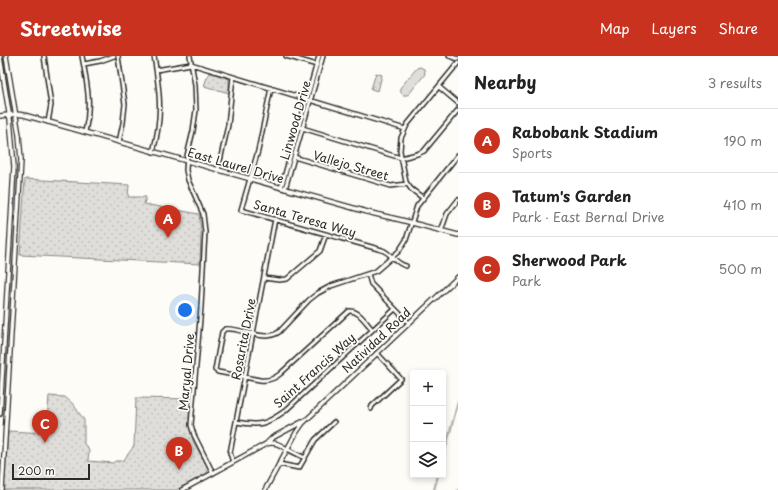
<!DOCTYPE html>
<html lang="en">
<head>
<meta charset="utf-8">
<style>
  body { margin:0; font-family:"Playpen Sans",sans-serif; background:#f6f6f6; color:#222 }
  .controls { position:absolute; right:12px; bottom:12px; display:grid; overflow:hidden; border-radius:4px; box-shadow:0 2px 6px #0003 }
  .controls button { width:36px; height:36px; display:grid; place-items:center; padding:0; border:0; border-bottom:1px solid #e0e0e0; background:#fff; color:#222; font:20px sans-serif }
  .scale { position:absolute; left:12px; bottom:10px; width:78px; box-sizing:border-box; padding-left:4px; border:2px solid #2b2b2b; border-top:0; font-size:11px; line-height:14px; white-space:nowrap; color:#2b2b2b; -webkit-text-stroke:3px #fdfcf7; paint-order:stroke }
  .you { position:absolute; left:185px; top:254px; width:14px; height:14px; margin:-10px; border:3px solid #fff; border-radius:50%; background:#1a73e8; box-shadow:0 0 0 6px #1a73e833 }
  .badge { display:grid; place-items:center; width:26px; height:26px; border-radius:50%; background:#c8321e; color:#fff; font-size:13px; font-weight:700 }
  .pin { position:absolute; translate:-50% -33px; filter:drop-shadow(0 1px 2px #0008) }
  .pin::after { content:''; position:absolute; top:21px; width:14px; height:12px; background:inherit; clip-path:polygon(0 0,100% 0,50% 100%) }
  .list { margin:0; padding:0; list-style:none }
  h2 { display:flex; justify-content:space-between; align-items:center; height:52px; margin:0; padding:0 16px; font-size:17px }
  h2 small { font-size:13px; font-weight:400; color:#767676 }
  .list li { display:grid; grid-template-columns:26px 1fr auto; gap:12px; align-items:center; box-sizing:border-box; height:64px; padding:0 16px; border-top:1px solid #e0e0e0 }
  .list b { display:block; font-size:15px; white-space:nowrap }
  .list p { margin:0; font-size:13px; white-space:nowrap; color:#767676 }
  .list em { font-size:13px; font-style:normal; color:#767676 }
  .icon { flex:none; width:22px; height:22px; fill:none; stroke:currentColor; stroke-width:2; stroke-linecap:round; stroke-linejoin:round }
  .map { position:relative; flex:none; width:458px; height:434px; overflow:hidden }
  header { display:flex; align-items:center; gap:24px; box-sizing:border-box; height:56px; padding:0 20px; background:#c8321e; color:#fff }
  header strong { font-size:19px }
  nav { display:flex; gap:22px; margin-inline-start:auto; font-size:14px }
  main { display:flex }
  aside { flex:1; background:#fff }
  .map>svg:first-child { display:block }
</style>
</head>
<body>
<header>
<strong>Streetwise</strong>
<nav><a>Map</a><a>Layers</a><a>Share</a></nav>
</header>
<main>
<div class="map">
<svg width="458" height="434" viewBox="0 0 458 434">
  <defs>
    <pattern id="park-dots" width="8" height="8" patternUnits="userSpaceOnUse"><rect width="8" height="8" fill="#dfdeda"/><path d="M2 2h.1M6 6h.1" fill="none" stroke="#c0bfbb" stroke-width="1.8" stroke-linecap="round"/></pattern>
  </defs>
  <rect width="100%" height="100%" fill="#fdfcf7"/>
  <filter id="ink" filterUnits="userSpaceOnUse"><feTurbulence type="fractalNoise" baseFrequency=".025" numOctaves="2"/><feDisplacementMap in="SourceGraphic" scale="8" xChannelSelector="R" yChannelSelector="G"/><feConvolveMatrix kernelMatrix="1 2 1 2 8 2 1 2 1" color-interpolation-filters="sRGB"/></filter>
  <g filter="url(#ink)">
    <!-- green -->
    <path fill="#dfdeda" stroke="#858482" d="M420,11L424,13L425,18L409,38L407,39H403L400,35V32L417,12Z"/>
    <!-- park -->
    <path fill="url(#park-dots)" stroke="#858482" d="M209,16L229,23V37L204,30Z
      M376,17L382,19L378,35L371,33Z
      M25,123L129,129L128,141H146L144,148L199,158L201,176L200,208L20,199Z
      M49,340L65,341L73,348L84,364V388L89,393L88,405L113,407L115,405H123L134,390L136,342L190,343L189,362L193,385L208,412V415L206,418L176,434H4L8,375L46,377Z"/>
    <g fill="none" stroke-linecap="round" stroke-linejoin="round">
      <!-- stream -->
      <path stroke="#7e7d7b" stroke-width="1" d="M457,434H458"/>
      <!-- canal -->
      <path stroke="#b5b4b1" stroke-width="2.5" d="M443,402L458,346
        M434,434L438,419"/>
      <!-- minor casing -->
      <g stroke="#2b2b2b" stroke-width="6">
        <path id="minor" d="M44,0L51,49L48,66
          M82,0C87,28 92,48 85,76
          M118,0L125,48L123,67L119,86
          M190,0L195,29L196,54L193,75L187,100L186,114L188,124L203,158L205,176L201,251L191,369L194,379L213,417
          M286,0L317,9
          M449,0L458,3
          M84,8L100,5L114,0
          M156,14L191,8L405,73
          M439,31L458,47
          M271,32L258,95L241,154L382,194C391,197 396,208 406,210
          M299,71L401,102L417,98L424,95L458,54
          M153,96C163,60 160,36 154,0
          M294,101L391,130L407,128
          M218,114L228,69L233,21
          M281,132L319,0
          M285,133L323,0
          M423,142L411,133L406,126L400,95L401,82L407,69L458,7
          M441,175L447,158L458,144
          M368,218L371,228L409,267
          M264,222L279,224L287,223L320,195L326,178
          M372,273C366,267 359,254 349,255L280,318C274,323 267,325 260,324L218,316L215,314L222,276L225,273C242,271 263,287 279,276L309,244L318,237L331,230L376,215L399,195L406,184L417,150L458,99
          M371,353L372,350L401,323L377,297
          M236,366C260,370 265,369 285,355L395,253
          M287,393L305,402
          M233,406L230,397L275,163
          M279,408L299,412L315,384L334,366"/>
      </g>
      <!-- major casing -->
      <g stroke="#2b2b2b" stroke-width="6">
        <path id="major" d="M0,1L10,63L14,111L0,358
          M0,60L16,58L24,59L371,157L401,164L458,179
          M266,388L272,382L302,366
          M2,434L21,104L19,79L6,0
          M182,434L266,388C275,385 280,389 287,393
          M265,434L296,377L303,367L458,221"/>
      </g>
      <!-- minor -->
      <use href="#minor" stroke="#fdfcf7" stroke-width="3"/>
      <!-- major -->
      <use href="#major" stroke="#fdfcf7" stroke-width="3.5"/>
    </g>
  </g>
  <g text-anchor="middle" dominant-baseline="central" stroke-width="3.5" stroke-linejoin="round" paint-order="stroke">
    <!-- street labels -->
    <g font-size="12" fill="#2b2b2b" stroke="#fdfcf7">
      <text transform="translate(295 64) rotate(-74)">Linwood Drive</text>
      <text transform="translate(236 109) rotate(16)">East Laurel Drive</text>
      <text transform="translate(351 109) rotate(16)">Vallejo Street</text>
      <text transform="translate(305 162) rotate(16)">Santa Teresa Way</text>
      <text transform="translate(243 283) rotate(-79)">Rosarita Drive</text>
      <text transform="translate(376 284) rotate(-43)">Natividad Road</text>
      <text transform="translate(314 314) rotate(-42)">Saint Francis Way</text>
      <text transform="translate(186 316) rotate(-85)">Maryal Drive</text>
    </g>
  </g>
</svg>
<div class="controls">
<button>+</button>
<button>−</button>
<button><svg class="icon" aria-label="layers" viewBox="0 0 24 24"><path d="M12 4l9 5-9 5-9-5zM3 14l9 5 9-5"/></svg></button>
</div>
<div class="scale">200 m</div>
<div class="you"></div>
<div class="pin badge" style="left:168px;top:182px">A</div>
<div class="pin badge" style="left:179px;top:414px">B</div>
<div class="pin badge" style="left:45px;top:387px">C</div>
</div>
<aside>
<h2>Nearby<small>3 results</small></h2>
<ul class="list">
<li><span class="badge">A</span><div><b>Rabobank Stadium</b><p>Sports</p></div><em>190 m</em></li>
<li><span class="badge">B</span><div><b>Tatum's Garden</b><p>Park · East Bernal Drive</p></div><em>410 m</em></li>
<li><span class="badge">C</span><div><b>Sherwood Park</b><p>Park</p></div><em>500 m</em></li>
</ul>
</aside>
</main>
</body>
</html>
